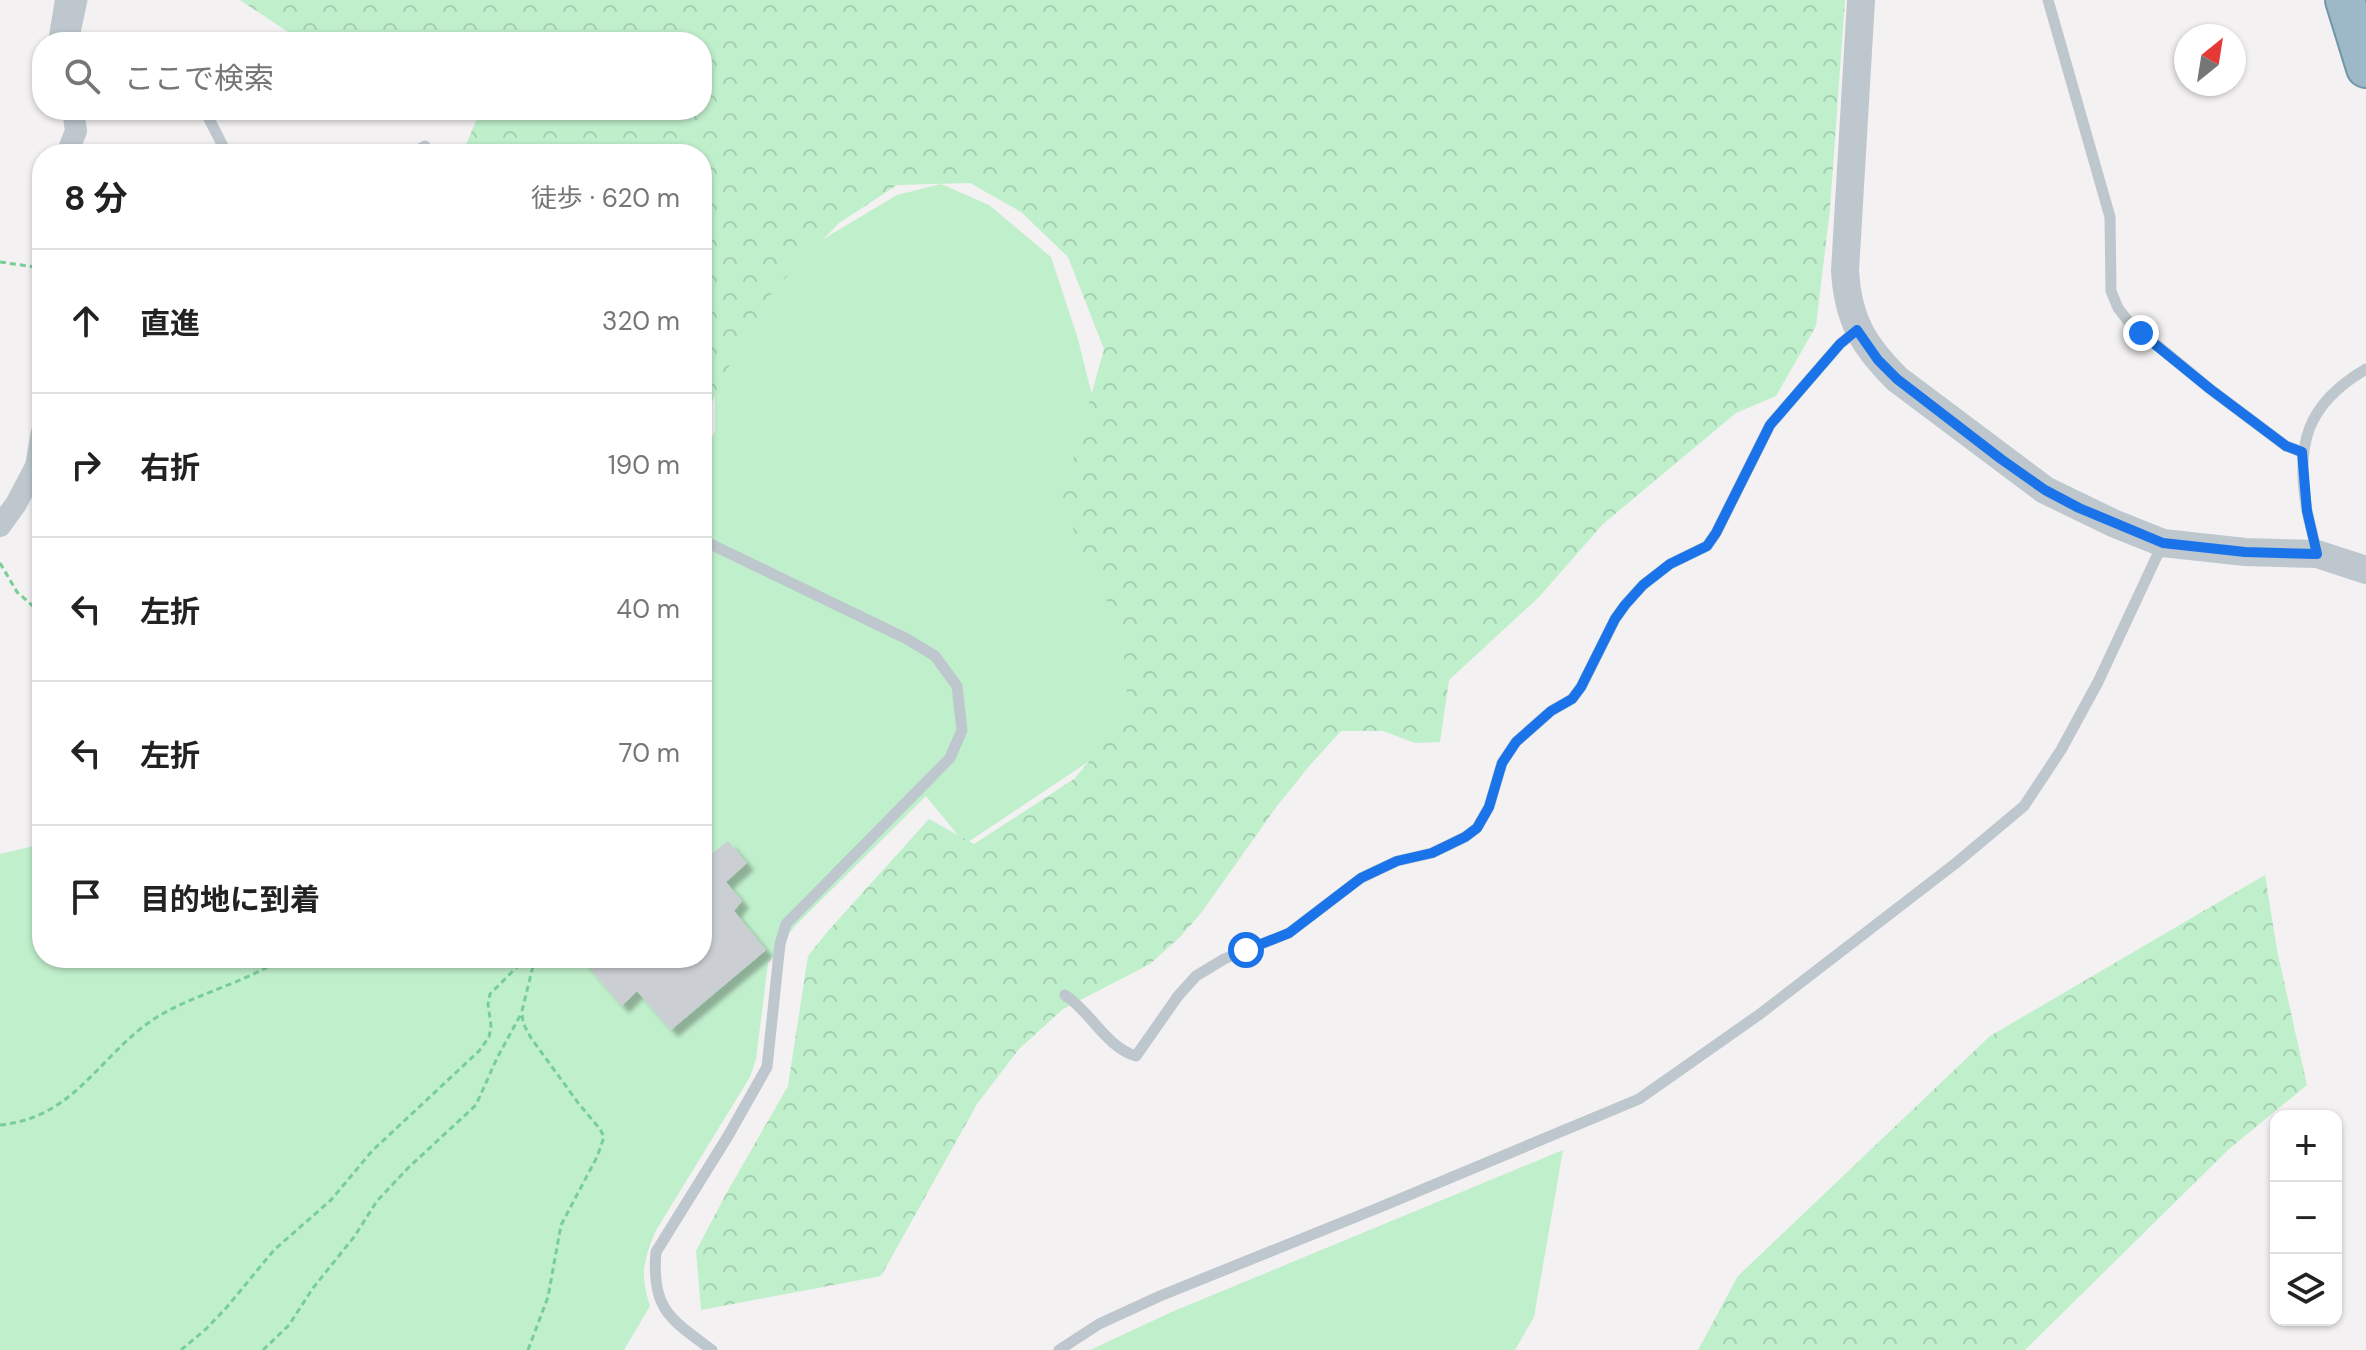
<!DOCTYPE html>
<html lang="ja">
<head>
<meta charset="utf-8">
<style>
  body { margin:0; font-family:"DM Sans","Noto Sans JP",sans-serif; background:#f2f2f2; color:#222 }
  .controls { position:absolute; right:24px; bottom:24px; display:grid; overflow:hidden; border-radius:16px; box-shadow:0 2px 6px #0004 }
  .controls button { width:72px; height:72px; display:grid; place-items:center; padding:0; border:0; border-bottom:2px solid #e0e0e0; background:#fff; color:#222; font:40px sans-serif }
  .compass { position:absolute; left:2174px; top:24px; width:72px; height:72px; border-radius:50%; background:#fff; box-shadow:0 2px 6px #0004; rotate:30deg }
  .stop { position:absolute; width:24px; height:24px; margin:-18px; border:6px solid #1a73e8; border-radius:50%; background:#fff }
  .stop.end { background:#1a73e8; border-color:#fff; box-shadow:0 2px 8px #0008 }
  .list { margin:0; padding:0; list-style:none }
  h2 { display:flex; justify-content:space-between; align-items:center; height:104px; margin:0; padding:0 32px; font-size:34px }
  h2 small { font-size:26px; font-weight:400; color:#767676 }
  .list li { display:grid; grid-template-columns:52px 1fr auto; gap:24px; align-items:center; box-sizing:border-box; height:144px; padding:0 32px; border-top:2px solid #e0e0e0 }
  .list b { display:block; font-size:30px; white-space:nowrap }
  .list em { font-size:26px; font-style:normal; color:#767676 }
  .icon { flex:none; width:44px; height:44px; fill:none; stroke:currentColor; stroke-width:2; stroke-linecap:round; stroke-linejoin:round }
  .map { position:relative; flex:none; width:2366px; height:1350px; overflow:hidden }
  .search { position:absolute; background:#fff; box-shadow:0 2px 6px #0004; left:32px; top:32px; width:680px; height:88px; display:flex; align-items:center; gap:20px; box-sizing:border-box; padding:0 28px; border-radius:32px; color:#767676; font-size:30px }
  .panel { position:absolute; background:#fff; box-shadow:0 2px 6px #0004; left:32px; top:144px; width:680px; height:824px; border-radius:32px }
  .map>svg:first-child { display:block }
</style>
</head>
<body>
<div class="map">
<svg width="2366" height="1350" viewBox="0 0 2366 1350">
  <defs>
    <pattern id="forest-crowns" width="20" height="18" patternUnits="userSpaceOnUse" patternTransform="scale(2)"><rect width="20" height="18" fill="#c0efcc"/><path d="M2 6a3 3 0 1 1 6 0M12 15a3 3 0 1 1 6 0" fill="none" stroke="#a6cfb2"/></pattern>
    <filter id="shadow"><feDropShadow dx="7" dy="7" stdDeviation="2" flood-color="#0004"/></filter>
  </defs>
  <rect width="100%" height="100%" fill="#f3f1f1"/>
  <!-- grass -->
  <path fill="#c0efcc" d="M941,184L989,205L1051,257L1078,339L1124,524L1136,714L1103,752L965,844L926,796L794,927L768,963L756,1059L750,1077L655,1232C643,1263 640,1274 650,1306L624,1350H0V854L42,844V958H702V458L715,431V362L755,285L830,235L897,195Z
    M1563,1150L1534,1317L1515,1350H1090L1174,1311Z"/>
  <!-- forest -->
  <path fill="url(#forest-crowns)" d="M240,0H1845L1830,209L1816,326L1776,396L1736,413L1603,524L1539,597L1449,680L1440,742L1415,743L1383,731H1341L1311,764L1277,806L1201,913L1180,937L1150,964L1063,1009L1019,1049L977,1104L881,1276L701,1310L696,1251L726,1194L788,1086L808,956L828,931L929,819L974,844L1074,779L1129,715L1122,634L1061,503L1104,349L1068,257L1021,212L970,183L897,185L839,223L772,292L724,375L702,425V154H462L478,116L477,110H702V42H303Z
    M2265,875L2277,950L2307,1085L2229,1149L2025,1350H1698L1738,1276L1990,1036Z"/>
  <!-- building -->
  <path fill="#cbcfd3" filter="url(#shadow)" d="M728,841L747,863L726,882L742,901L734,911L766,950L671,1030L637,991L622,1006L581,958H702V853L706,858Z"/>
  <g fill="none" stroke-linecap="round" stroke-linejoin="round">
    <!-- trunk casing -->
    <g stroke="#7496ab" stroke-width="42">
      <path id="trunk" d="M2345,0L2366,68"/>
    </g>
    <!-- path -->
    <path stroke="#78ce98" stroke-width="3" stroke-dasharray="6 4" stroke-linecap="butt" d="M0,262L42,268
      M0,563L17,592L42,614
      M0,1125C70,1118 94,1065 144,1026C185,995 239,987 282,958
      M181,1350L206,1329L227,1307L274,1250L331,1200L372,1151L479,1051L489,1037L491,1026L488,1004L490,994L526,958
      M263,1350L289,1325L313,1288L354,1237L377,1201L408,1168L476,1105L497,1058L521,1014
      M528,1350L548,1297L561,1225L597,1157L604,1137L600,1129L579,1104L531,1038L523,1023L522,1011L535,958"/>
    <!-- service -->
    <path stroke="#bdc7cd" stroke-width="11" d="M2048,0L2110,217L2111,291L2118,308L2128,321L2210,389L2286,446L2302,452
      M73,42L82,0
      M95,110L97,113L145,110
      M199,110L206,113L227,154
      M373,154L374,152L400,154
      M410,154L425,146
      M702,540L907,639L935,656L957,686L962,730L950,758L786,924L780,944L767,1067L728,1136L656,1252C651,1309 670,1319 712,1350
      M2317,553C2314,539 2310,525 2307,511C2295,445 2306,404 2366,369
      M1065,995C1091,1012 1106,1047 1136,1056L1178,996L1196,976L1224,959L1289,933L1361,878L1397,861L1432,853L1465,837L1477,828L1489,807L1502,763L1516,742L1551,711L1572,699L1581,687L1615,619L1625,605L1643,585L1670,564L1707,546L1716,533L1770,425L1840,344L1857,330
      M1059,1350L1099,1324L1160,1296L1378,1208L1639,1099L1760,1014L1956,863L2024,806L2061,750L2098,682L2163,543"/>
    <!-- minor -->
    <path stroke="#bdc7cd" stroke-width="22" d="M59,42L66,0
      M67,154L76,131L73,110
      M0,526L16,504L36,466L42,432"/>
    <!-- tertiary -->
    <path stroke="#bdc7cd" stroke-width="28" d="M1861,0L1845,271C1848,320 1863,345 1897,379L2045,490L2113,523L2163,543L2245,552L2317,554L2366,570"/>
    <!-- trunk -->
    <use href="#trunk" stroke="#9db8c7" stroke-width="38"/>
  </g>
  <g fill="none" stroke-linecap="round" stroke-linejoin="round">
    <!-- route -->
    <path stroke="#1a73e8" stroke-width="10" d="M1246,950L1289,933L1361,878L1397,861L1432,853L1465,837L1477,828L1489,807L1502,763L1516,742L1551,711L1572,699L1581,687L1615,619L1625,605L1643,585L1670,564L1707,546L1716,533L1770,425L1840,344L1857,330L1878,360L1897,379L2001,459L2045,490L2079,508L2163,543L2245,552L2317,554L2307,511L2302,452L2286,446L2210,389L2141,333"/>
  </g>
</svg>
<div class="controls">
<button>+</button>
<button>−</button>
<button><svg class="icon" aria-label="layers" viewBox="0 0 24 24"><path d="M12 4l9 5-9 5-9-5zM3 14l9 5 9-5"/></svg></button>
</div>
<svg class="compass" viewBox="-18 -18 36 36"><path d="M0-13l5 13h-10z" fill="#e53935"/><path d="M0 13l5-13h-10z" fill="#767676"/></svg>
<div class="stop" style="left:1246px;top:950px"></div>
<div class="stop end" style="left:2141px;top:333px"></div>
<div class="search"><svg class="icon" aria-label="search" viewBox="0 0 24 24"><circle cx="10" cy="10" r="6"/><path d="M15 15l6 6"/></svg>ここで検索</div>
<section class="panel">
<h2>8 分<small>徒歩 · 620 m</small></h2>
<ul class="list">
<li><svg class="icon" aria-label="ahead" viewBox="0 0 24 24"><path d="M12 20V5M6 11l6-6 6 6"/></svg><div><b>直進</b></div><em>320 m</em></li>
<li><svg class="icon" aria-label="right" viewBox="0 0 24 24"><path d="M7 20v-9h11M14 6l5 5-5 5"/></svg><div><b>右折</b></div><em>190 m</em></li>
<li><svg class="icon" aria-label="left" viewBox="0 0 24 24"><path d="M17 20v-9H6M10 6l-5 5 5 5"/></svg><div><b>左折</b></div><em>40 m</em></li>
<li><svg class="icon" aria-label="left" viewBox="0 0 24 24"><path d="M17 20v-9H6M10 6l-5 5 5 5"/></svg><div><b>左折</b></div><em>70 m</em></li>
<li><svg class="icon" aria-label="arrive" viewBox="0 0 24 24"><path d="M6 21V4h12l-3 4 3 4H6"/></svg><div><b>目的地に到着</b></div></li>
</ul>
</section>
</div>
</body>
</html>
